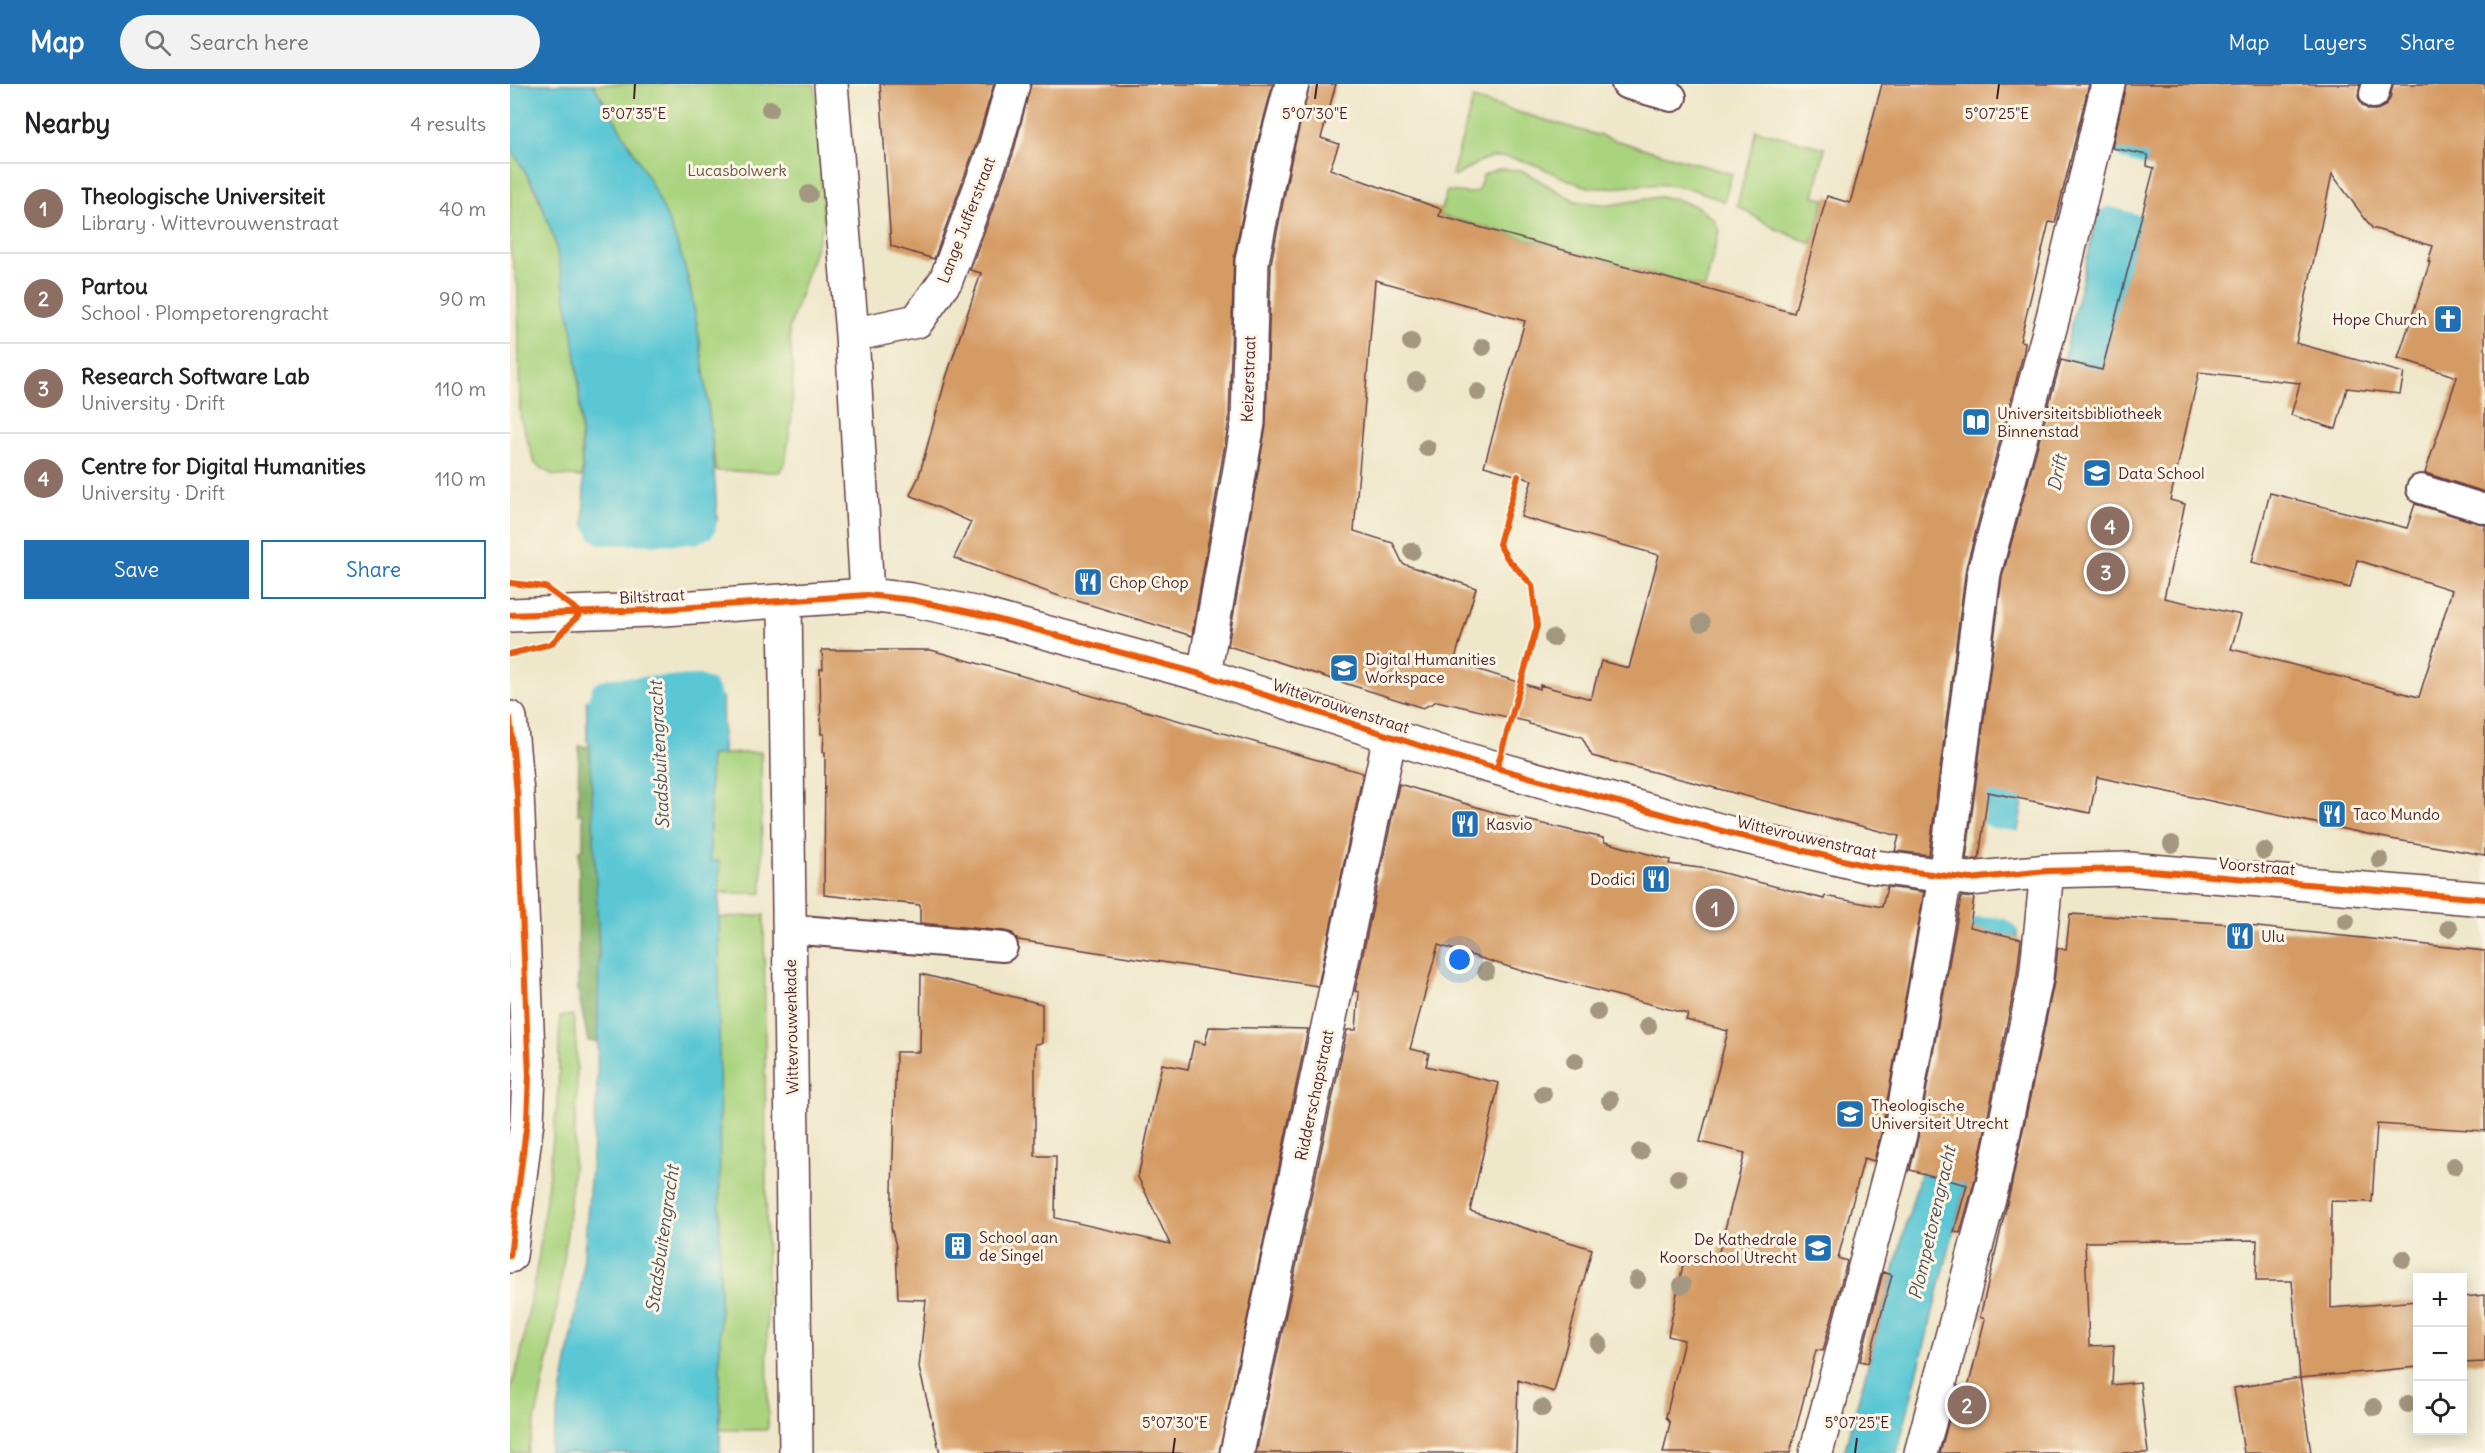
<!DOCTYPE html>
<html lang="en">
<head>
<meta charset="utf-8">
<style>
  body { margin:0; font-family:Delius,sans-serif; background:#f2f2f2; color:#202124 }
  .controls { position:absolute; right:18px; bottom:18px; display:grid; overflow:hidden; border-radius:0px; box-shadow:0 3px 15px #0003 }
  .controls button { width:54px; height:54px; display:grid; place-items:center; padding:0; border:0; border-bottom:2px solid #e0e0e0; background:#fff; color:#202124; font:30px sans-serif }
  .you { position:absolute; left:950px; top:876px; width:21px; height:21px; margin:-15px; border:4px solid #fff; border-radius:50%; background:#1a73e8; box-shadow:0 0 0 9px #1a73e833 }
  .badge { display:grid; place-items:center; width:39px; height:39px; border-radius:50%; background:#1f6fb2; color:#fff; font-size:20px; font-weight:700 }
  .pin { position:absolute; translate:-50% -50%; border:3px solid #fff; box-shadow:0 2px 6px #0006 }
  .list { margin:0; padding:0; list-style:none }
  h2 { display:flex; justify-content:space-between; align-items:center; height:78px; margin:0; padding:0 24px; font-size:26px }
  h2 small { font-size:20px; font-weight:400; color:#757577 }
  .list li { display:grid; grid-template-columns:39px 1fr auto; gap:18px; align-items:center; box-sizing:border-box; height:90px; padding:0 24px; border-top:2px solid #e0e0e0 }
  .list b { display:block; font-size:22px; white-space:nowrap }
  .list p { margin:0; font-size:20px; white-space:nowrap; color:#757577 }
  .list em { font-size:20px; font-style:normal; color:#757577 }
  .actions { display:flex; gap:12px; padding:18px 24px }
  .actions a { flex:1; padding:14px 0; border:2px solid #1f6fb2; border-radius:0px; text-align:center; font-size:21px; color:#1f6fb2 }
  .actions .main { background:#1f6fb2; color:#fff }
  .icon { flex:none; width:33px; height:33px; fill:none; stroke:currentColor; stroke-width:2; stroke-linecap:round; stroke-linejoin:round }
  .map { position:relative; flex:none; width:1975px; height:1369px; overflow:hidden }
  header { display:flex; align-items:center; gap:36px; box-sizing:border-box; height:84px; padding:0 30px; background:#1f6fb2; color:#fff }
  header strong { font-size:28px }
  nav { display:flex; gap:33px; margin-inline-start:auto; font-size:21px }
  .search { width:420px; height:54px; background:#f2f2f2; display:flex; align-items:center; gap:15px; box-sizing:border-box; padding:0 21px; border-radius:33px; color:#757577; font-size:22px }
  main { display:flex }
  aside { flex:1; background:#fff }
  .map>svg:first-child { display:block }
</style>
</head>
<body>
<header>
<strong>Map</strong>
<div class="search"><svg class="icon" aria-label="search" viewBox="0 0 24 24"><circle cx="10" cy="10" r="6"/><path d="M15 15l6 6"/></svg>Search here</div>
<nav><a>Map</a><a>Layers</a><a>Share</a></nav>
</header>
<main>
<aside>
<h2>Nearby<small>4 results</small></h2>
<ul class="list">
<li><span class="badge" style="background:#8d6e63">1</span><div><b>Theologische Universiteit</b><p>Library · Wittevrouwenstraat</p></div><em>40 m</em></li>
<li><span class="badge" style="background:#8d6e63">2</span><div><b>Partou</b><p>School · Plompetorengracht</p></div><em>90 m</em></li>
<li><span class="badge" style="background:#8d6e63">3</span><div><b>Research Software Lab</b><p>University · Drift</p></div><em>110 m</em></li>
<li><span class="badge" style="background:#8d6e63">4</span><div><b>Centre for Digital Humanities</b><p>University · Drift</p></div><em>110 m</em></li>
</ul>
<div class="actions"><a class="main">Save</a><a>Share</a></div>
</aside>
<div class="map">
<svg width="1975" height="1369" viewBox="0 0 1975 1369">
  <rect width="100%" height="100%" fill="#fcf5e5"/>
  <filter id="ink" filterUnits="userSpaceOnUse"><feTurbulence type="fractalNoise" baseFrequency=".0167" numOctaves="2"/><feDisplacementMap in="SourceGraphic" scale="12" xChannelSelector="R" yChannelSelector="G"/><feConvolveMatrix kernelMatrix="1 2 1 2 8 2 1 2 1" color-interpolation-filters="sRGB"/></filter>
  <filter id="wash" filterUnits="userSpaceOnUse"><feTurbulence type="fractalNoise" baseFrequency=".008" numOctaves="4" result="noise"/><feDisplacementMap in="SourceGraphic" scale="24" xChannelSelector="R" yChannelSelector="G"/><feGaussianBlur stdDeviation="1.35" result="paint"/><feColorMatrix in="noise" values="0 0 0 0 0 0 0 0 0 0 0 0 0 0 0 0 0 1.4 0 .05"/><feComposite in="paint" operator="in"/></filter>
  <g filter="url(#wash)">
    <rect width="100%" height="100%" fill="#eee7ca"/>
    <!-- green -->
    <path fill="#a9d37e" stroke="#7a7954" stroke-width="1.5" d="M83,0H305L314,138L279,245L283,288L282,331L275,380L269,388L206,387L190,257L178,194L152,124Z
      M963,15L1222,90L1214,118C1189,105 1162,99 1134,101C1115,102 1097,106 1079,103C1045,95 1027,74 987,73C973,73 958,85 946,92L942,91Z
      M1246,46L1315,64L1304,112L1315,115L1302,160L1264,144L1227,122Z
      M0,63C66,156 69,283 72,393L43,391L25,380L10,333L8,202L0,165Z
      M988,85L1011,86L1065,117L1100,121L1149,113L1162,114L1186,122L1204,136L1209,147L1195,204L929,131L937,107L959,109L968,107L973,91Z
      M251,668L252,809H209V777H200V671Z
      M254,831L258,1343L256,1346H210L209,834Z
      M63,931C70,980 66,1031 63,1081C56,1180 42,1273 17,1369H0V1306L10,1274L29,1171L48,1014L50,933Z"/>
    <!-- forest -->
    <path fill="#86b56d" stroke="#686a4c" stroke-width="1.5" d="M69,662L80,663L89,865V958L78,957L68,907L69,766L73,765V730H68Z"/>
    <!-- water -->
    <path fill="#5bc7d4" stroke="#527380" stroke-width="1.5" d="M0,0H83C120,61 162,126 178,196C187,231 191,267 196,303C211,425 211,548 213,671H200V777H209V809L210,1369H38L46,1339L72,1195L87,1012L89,865L80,663L77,656L74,416L69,300L63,250L45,158L28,109L0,63Z
      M1608,41L1645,48L1637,81L1644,84L1577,352L1508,746L1507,852L1491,928L1477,1016L1387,1369H1334L1410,1090L1450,891L1468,731L1552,283Z"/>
    <!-- pier -->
    <path fill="#eee7ca" d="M1600,60L1611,75L1644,84L1632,132L1599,122L1584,129Z
      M210,436L215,613H212L204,597L190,591L97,594L83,601L78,616H74L71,441H74L81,455L91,461L186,460L201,453L205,448L207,437Z
      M1466,731L1473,739L1482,744L1511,748L1510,853L1505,842L1495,835L1487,833L1466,834L1456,844Z"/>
    <g id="blocks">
      <!-- building -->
      <path fill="#d59b65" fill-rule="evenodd" d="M370,0H484L467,58L424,175L381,162Z
        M521,0H763L746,64L724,173L719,337L682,552L558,514L557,515L444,474L461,438L400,411L409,392L436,294L471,189L460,186L503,70Z
        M800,0H826L811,54L829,60L820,85L931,125L929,132L1284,229L1317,112L1340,119L1372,0H1579L1545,139L1539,138L1510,257L1515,258L1514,267L1456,484L1419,771L1385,767L1389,752L1082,672L1072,653L1019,640V638L927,617L913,624L718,562L756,342L761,179L782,72ZM865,196L1015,237L974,382L1022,396L1011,433L1149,471L1119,584L1091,577L1081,615L1030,601V605L944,578L966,504L893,480L883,459L844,447Z
        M1616,0H1850L1848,13L1852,21L1859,26H1867L1875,22L1880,15L1883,0H1975V408L1915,389L1947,293L1888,274L1920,178L1918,177L1923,162L1862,144L1822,90L1786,259L1894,289L1890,310L1837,304L1826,345L1781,331L1790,299L1689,288L1660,416L1675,420L1654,514L1731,531L1721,565L1909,613L1942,506L1847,476L1840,504L1742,478L1760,409L1897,444L1905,420L1975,441V771L1881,755L1587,693L1580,729L1478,708L1469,775L1456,776L1492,493L1551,276L1592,286L1644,84L1637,82L1638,71L1602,64Z
        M312,566H421L853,689L808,902L508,856L502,849L494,847L410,839V821L314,811L315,668H313L314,650H311L310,585H313Z
        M889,700L987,729L1093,754L1095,758L1160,776L1159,780L1198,785L1314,815L1315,812L1372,823L1377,803L1414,808L1372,1046L1364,1077L1354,1074L1328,1174L1337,1177L1313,1267L1306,1266L1280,1369H1153L1160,1339L1156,1333L1174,1256L1158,1252L1175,1171L1206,1179L1235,1069L1190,1058L1218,947L1176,936L1178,930L1009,886L928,861L900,965L919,969L916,982L989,999L960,1127L1082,1165L1044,1308L1008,1296L1006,1369H746L837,946H846L849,908L845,907Z
        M1451,813H1464L1460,843L1511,855L1507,891L1465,1095L1450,1149L1444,1148L1457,1101L1400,1086L1408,1053Z
        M1560,830L1710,839L1975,867V1047L1867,1040L1862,1118L1821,1117V1224L1908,1217V1283L1790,1294L1782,1197H1746L1747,1156L1575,1158L1579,1262L1604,1261L1602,1301L1630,1298L1638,1369H1430L1448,1302L1458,1304L1475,1235L1470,1233L1501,1103L1544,898L1548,864L1556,866Z
        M411,890L532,920V959L525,960V1072H546L545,1134L660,1160L628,1093L652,980L678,985L684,957L695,960L699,943L798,945L709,1369H430L409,1284L416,1216L388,1215L386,1162L381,1143L386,968H410Z
        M1373,1188L1382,1191L1358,1279L1350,1277Z
        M1975,1211V1278L1953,1279V1213Z
        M1790,1294L1801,1369H1734L1724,1304Z"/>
    </g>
  </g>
  <g filter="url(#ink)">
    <use href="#blocks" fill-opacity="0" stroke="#633d43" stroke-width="1.5"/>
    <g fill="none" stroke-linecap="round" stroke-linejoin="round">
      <!-- lane casing -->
      <g stroke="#633d43" stroke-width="32">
        <path id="lane" d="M1116,0L1162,13
          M1864,10L1867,0
          M1911,405L1975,425
          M280,845L493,863"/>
      </g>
      <!-- street casing -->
      <g stroke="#633d43" stroke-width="36">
        <path id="street" d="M321,0L342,251L357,511
          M342,251L407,237L436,196L485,64L503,0
          M275,517L286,1369
          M0,531L140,526L357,511L402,516L464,529L694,591L929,668L1223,750L1358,782L1460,795L1537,787L1618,785L1975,815
          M694,591L738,339L742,177L764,68L782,0
          M727,1369L880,652
          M1306,1369L1390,1050L1435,794L1474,489L1543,233L1598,0
          M1411,1369L1483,1099L1526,894L1537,787"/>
      </g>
      <!-- secondary casing -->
      <g stroke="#633d43" stroke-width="36">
        <path id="secondary" d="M0,634L7,709L19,991L17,1037L0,1172"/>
      </g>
      <!-- lane -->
      <use href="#lane" stroke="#fff" stroke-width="28"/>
      <!-- street -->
      <use href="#street" stroke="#fff" stroke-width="33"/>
      <!-- secondary -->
      <use href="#secondary" stroke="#fff" stroke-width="33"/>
      <!-- cycleway casing -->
      <g stroke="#fcf5e5" stroke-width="10">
        <path id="cycleway" d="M0,499L35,503L71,529
          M0,531L140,526L357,511L402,516L464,529L694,591L929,668L1223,750L1358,782L1460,795L1537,787L1618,785L1975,815
          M0,570L41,560L71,529
          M0,634L7,709L19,991L17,1037L0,1172
          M987,684L1027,542L1022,501L997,474L989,460L1008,392"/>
      </g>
      <!-- cycleway -->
      <use href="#cycleway" stroke="#e8590c" stroke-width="6"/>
    </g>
    <!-- trees -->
    <g fill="#a39780">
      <circle cx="260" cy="25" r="9"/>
      <circle cx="299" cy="110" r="9"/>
      <circle cx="901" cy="258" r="9"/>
      <circle cx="973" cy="263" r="9"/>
      <circle cx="906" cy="297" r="9"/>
      <circle cx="968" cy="308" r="9"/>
      <circle cx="917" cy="364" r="9"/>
      <circle cx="902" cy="467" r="9"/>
      <circle cx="1191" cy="539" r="9"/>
      <circle cx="1043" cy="554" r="9"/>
      <circle cx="1662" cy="760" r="9"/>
      <circle cx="1754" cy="767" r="9"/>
      <circle cx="1870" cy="776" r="9"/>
      <circle cx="1836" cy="837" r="9"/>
      <circle cx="1939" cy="844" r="9"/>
      <circle cx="976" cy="887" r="9"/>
      <circle cx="1087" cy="928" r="9"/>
      <circle cx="1138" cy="942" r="9"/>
      <circle cx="1065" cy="977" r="9"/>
      <circle cx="1033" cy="1010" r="9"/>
      <circle cx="1100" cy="1016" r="9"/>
      <circle cx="1130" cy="1068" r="9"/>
      <circle cx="1944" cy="1082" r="9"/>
      <circle cx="1168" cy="1094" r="9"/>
      <circle cx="1893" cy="1175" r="9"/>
      <circle cx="1127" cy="1196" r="9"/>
      <circle cx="1172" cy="1201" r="9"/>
      <circle cx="1089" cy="1260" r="9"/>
      <circle cx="1898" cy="1320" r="9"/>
      <circle cx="1864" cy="1323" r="9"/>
      <circle cx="1032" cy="1324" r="9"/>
    </g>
  </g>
  <!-- ticks -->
  <path fill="none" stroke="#4a1f2b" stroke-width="2" d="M124,15L125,0M805,15L807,0M1487,15L1489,0M663,1369L665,1354M1345,1369L1347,1354"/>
  <!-- icons -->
  <defs>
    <g id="church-square" transform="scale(1.5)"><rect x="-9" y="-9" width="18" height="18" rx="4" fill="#1f6fb2" stroke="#fcf5e5"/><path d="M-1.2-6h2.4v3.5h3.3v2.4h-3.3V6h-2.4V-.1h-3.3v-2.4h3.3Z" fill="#fff"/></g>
    <g id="library-square" transform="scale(1.5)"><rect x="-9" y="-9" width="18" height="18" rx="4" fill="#1f6fb2" stroke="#fcf5e5"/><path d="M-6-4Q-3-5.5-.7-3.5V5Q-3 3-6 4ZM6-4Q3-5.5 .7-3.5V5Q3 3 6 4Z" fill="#fff"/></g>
    <g id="university-square" transform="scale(1.5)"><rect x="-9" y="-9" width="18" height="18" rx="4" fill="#1f6fb2" stroke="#fcf5e5"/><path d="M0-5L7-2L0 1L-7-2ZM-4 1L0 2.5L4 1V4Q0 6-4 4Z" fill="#fff"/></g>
    <g id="restaurant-square" transform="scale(1.5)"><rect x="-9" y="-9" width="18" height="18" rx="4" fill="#1f6fb2" stroke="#fcf5e5"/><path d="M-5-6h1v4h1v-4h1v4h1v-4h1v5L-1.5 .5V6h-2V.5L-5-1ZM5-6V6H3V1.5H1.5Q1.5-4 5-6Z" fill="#fff"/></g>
    <g id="building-square" transform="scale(1.5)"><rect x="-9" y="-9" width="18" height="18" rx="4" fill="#1f6fb2" stroke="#fcf5e5"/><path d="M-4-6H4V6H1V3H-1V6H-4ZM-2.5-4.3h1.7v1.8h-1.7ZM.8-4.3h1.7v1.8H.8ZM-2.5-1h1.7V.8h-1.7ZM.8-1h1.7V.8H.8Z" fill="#fff"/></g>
    <g id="school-square" transform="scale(1.5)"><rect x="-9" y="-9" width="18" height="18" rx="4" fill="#1f6fb2" stroke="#fcf5e5"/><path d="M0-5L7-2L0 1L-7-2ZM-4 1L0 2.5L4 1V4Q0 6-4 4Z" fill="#fff"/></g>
  </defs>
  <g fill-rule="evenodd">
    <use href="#church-square" x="1938" y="235"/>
    <use href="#library-square" x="1466" y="338"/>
    <use href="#university-square" x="1587" y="389"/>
    <use href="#restaurant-square" x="578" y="498"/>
    <use href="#university-square" x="834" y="584"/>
    <use href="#restaurant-square" x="1822" y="730"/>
    <use href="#restaurant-square" x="955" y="740"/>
    <use href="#restaurant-square" x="1146" y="795"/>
    <use href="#restaurant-square" x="1730" y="852"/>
    <use href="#university-square" x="1340" y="1030"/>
    <use href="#building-square" x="448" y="1162"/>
    <use href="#school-square" x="1308" y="1164"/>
  </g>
  <g text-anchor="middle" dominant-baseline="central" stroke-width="6" stroke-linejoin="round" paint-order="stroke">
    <!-- park labels -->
    <g font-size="16" fill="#654" stroke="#fcf5e5">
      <text x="227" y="86">Lucasbolwerk</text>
    </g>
    <!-- street labels -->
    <g font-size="16" fill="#4a1f2b" stroke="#fcf5e5">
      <text transform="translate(456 136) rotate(-69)">Lange Jufferstraat</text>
      <text transform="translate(738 295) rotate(-88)">Keizerstraat</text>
      <text transform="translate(142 512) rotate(-3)">Biltstraat</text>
      <text transform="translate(831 622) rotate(18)">Wittevrouwenstraat</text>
      <text transform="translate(1297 753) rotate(13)">Wittevrouwenstraat</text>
      <text transform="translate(1747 782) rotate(5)">Voorstraat</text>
      <text transform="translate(281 943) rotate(-91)">Wittevrouwenkade</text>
      <text transform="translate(804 1011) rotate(-78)">Ridderschapstraat</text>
    </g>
    <!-- poi labels -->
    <g font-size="16" fill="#4a1f2b" stroke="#fcf5e5" text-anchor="start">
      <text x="1917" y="235" text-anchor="end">Hope Church</text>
      <text x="1487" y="329">Universiteitsbibliotheek<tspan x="1487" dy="18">Binnenstad</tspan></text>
      <text x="1608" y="389">Data School</text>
      <text x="599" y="498">Chop Chop</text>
      <text x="855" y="575">Digital Humanities<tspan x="855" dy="18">Workspace</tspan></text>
      <text x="1843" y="730">Taco Mundo</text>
      <text x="976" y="740">Kasvio</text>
      <text x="1125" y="795" text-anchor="end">Dodici</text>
      <text x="1751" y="852">Ulu</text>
      <text x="1361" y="1021">Theologische<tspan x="1361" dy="18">Universiteit Utrecht</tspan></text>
      <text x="469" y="1153">School aan<tspan x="469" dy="18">de Singel</tspan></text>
      <text x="1287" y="1155" text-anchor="end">De Kathedrale<tspan x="1287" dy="18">Koorschool Utrecht</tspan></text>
    </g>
    <!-- water labels -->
    <g font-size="18" font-style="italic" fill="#4f515e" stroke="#fcf5e5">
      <text transform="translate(1547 389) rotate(-79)">Drift</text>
      <text transform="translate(149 671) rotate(-93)">Stadsbuitengracht</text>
      <text transform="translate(1422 1139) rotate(-77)">Plompetorengracht</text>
      <text transform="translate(152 1155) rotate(-82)">Stadsbuitengracht</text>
    </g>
  </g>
  <g font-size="15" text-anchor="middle" fill="#4a1f2b" stroke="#fcf5e5" stroke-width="6" stroke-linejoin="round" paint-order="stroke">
    <text x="124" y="35">5°07'35"E</text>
    <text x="805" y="35">5°07'30"E</text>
    <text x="1487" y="35">5°07'25"E</text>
    <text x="665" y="1344">5°07'30"E</text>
    <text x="1347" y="1344">5°07'25"E</text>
  </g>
</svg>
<div class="controls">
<button>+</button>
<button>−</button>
<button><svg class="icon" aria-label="locate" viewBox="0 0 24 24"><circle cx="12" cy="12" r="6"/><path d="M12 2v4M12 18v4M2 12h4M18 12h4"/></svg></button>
</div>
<div class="you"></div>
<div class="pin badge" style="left:1205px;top:824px;background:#8d6e63">1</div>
<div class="pin badge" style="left:1457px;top:1321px;background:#8d6e63">2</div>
<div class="pin badge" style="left:1596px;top:488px;background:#8d6e63">3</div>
<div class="pin badge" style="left:1600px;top:442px;background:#8d6e63">4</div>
</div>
</main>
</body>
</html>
